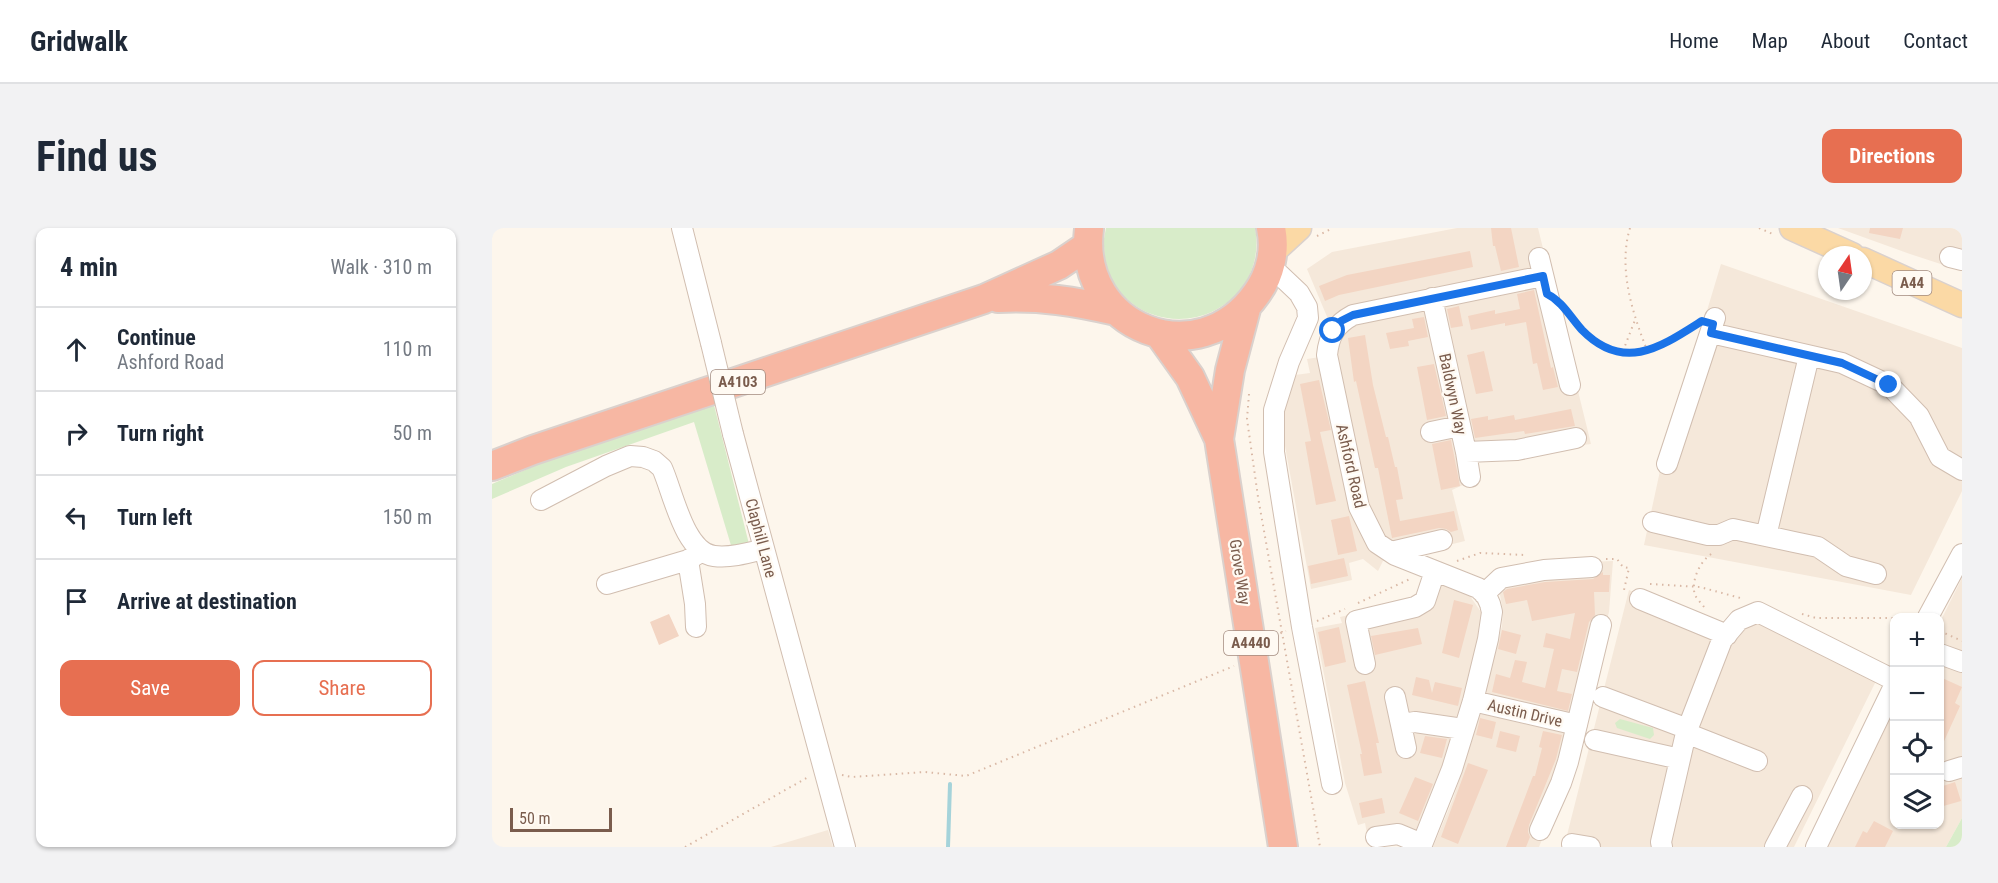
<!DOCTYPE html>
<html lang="en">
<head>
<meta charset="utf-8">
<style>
  body { margin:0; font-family:"Roboto Condensed",sans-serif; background:#f2f2f3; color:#1f2937 }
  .controls { position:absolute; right:18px; bottom:18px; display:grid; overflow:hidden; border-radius:12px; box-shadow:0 2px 4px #0004 }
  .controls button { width:54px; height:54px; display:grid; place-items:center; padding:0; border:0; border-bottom:2px solid #e0e1e3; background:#fff; color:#1f2937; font:30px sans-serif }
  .compass { position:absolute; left:1326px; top:18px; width:54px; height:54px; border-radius:50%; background:#fff; box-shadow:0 2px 4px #0004; rotate:13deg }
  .scale { position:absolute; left:18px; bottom:15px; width:102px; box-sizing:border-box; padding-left:6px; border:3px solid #7a5c4d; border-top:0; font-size:16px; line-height:21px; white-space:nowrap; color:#7a5c4d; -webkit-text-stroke:4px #fffaf3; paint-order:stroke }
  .stop { position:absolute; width:18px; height:18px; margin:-14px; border:4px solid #1a73e8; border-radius:50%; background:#fff }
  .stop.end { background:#1a73e8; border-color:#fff; box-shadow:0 2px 6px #0008 }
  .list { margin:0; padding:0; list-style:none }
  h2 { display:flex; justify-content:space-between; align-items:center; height:78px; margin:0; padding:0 24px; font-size:26px }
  h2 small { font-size:20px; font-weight:400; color:#747a83 }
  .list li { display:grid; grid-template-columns:39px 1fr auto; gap:18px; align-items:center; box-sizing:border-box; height:84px; padding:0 24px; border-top:2px solid #e0e1e3 }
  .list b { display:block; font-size:22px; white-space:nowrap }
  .list p { margin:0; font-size:20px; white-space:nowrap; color:#747a83 }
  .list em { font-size:20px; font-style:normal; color:#747a83 }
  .actions { display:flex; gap:12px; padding:18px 24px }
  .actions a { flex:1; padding:14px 0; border:2px solid #e76f51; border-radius:12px; text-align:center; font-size:21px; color:#e76f51 }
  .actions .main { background:#e76f51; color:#fff }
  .icon { flex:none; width:33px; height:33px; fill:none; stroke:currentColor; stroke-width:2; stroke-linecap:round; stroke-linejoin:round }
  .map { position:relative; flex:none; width:1470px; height:619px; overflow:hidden; border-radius:12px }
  header { display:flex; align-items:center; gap:36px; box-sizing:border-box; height:84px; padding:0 30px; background:#fff; border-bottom:2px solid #e0e1e3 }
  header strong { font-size:28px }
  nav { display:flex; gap:33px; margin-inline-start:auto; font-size:21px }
  .intro { display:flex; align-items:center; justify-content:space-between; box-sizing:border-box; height:144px; padding:0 36px }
  h1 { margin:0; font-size:42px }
  .button { padding:15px 27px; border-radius:12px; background:#e76f51; color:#fff; font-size:21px; font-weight:700 }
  main { display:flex; gap:36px; padding:0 36px }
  aside { flex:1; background:#fff; border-radius:12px; box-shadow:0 2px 4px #0004 }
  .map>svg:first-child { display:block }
</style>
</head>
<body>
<header>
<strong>Gridwalk</strong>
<nav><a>Home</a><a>Map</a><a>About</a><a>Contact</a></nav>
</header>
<div class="intro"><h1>Find us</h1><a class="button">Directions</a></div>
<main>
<aside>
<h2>4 min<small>Walk · 310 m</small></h2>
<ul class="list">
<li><svg class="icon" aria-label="ahead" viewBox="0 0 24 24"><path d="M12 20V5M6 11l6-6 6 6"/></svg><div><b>Continue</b><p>Ashford Road</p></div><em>110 m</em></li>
<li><svg class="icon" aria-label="right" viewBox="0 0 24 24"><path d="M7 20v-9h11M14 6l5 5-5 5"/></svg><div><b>Turn right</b></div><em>50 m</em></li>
<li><svg class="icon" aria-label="left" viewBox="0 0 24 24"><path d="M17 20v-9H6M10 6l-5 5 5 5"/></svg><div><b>Turn left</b></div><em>150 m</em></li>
<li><svg class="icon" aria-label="arrive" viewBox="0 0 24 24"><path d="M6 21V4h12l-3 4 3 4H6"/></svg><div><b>Arrive at destination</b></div></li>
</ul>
<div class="actions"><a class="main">Save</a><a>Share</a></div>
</aside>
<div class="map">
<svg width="1470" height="619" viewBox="0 0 1470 619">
  <rect width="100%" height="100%" fill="#fdf6ec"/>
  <!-- residential -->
  <path fill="#f5e8da" d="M965,0H1046L1099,216L981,230L982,252L960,262L973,313L891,333L886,343L871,331L857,335L860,352L819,361L793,218V176L803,147L818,145L815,131L828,129L826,116L836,91L815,41L840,24Z
    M1346,0H1470V43L1418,26Z
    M1229,36L1470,120V263L1419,367L1152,317L1171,229Z
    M1121,333L1117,384L1107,420L1078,487L1000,470L994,464V457L1010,398L1011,383L1008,367L1001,360L1071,335Z
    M1470,350V590L1454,619H1334L1402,483V596H1448V394Z
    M934,351L978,368L989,384L990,398L968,484L964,489L955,490L919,488L921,512L922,506L928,504L955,507L958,511L959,518L919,619L899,612L877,616L873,595L866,597L853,555L823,400L850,395L848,389L925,372Z
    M1137,362L1230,401L1265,395L1385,451L1302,619H1072Z
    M990,486L1072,505L1075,509L1057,594L1047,619H941L961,571L987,488Z
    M336,602L341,619H279Z"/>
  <!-- green -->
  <path fill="#d8ecc9" d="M614,0H763C767,19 763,41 752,57C708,118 613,92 612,18C611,12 613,6 614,0Z
    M222,177L258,320L241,324L202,194L74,239L0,271V256L59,231Z
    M1128,491L1161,500L1162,507L1158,511L1125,500L1123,495Z
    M1470,590V619H1454Z"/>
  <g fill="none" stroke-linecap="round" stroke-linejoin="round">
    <!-- stream -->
    <path stroke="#a5d3da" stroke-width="4" d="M456,619L458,556"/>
  </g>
  <!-- building -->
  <path fill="#f3d5c3" d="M999,0H1019L1027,39L1009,43L1003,18H1001Z
    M1378,0H1411L1408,11L1377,5Z
    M978,23L981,39L847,67L833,73L827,58L855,47Z
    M1042,62L1059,140L1061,139L1066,159L1051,162L1045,135L1041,136L1034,94L1013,98V95L979,102L976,88L1003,82V86L1028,81L1025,66Z
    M967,78L971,98L959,100L955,81Z
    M932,89L936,109L916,113L917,118L898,121L894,105L922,100L920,91Z
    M873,107L881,157L894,209H896L903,239H905L911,271L904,272L908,293L962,283L966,302L959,304L954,301L947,300L900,310L886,240H883L864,153L862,154L856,110Z
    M992,123L1001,163L984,166L975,127Z
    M942,136L954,188L935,192L925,139Z
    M827,152L839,202L828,204L844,273L824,277L813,214L819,213L808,156Z
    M1079,181L1083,198L1033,206L1032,203L983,210L979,191L996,188V192L1022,187L1023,192Z
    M959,212L968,258L949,262L940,216Z
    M857,288L865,323L846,327L839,292Z
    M852,330L856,348L819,356L816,338Z
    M1111,344V347H1118L1117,364H1102L1103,387L1097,394L1085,444L1070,441L1065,463L1080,466L1076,483L1000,464L1004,446L1018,450L1023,432L1035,434L1030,454L1053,460L1062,421L1051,419L1054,405L1078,411L1083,385L1040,393L1035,372L1014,376L1011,364L1015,361L1053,354L1101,351Z
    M962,372L981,377L967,430L950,425Z
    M177,386L187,408L167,417L158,394Z
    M847,399L854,434L833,439L826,404Z
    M926,400L930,416L883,427L879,408Z
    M1010,402L1029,407L1024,426L1006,421Z
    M924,449L937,452L940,465L943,454L970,460L966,478L920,467Z
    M1448,449L1470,459L1463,475L1468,478L1448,522Z
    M873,453L887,515H884L890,545L872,548L868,526H870L855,457Z
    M988,490L1004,494L1000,511L984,507Z
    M1008,503L1028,508L1024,524L1004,519Z
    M1051,503L1070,507L1064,531L1037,597L1036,604L1038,609L1034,619H1014L1041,548H1043L1050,520L1047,519Z
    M933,508L955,511L950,530L928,525Z
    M976,535L996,542L966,616L949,609Z
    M923,549L941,556L926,593L907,585Z
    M1463,554L1469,573L1448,579V559Z
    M890,570L893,585L870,590L867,575Z
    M1382,593L1401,603L1393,619H1363L1371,603L1375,605Z"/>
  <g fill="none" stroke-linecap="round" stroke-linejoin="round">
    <!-- minor casing -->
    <g stroke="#d1beb0" stroke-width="22">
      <path id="minor" d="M190,0L219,115
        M1458,29L1470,32
        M1047,30L1078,157
        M778,40L788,47L807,65L815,79L816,90L797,134L782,182V224L810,399L840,556
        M940,70L974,224L978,249
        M1219,105L1350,135L1397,157L1427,188L1448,229L1470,242
        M939,204L968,198
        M241,206L353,619
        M974,224L1025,222L1084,210
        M1175,236L1223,90
        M49,272L114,238L138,228L151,229L162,233L170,240C181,264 192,324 222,328C239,330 256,325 272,321
        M1161,294L1216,307H1227L1241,301L1302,314L1326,319L1354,338L1384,346
        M1274,308L1317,128
        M899,324L950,312
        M115,356L196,332
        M992,366L1009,350L1052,342L1100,339
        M1148,371L1235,407
        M1436,389L1470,326
        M204,399L203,376L196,332L207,325
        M1448,426L1470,434
        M873,436L864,393L923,379L933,373L943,343
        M903,469L914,520
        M1111,469L1196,501
        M981,473L1085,497
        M910,496L923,494L971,501
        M1194,505L1265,533
        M1103,512L1188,531
        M1457,543L1470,539
        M1048,602L1069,555L1076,534L1109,397
        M884,609L906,606L930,616
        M1080,616L1098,619
        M929,619L960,541L981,473L996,411L1000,384L998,376L994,367L986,360L903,327L885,315L867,279L835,127C837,107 844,96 861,87L1051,48
        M1170,619L1169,614L1194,505L1230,412L1247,392L1266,384L1402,452
        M1283,619L1310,568
        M1324,619L1402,458"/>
    </g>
    <!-- major casing -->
    <g stroke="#dad1cd" stroke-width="27">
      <path id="major" d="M1300,0L1360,27
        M781,24L807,0
        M1371,32L1470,77"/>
    </g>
    <!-- highway casing -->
    <g stroke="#dad1cd" stroke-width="32">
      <path id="highway" d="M597,1C585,101 707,148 765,65C778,47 784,23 779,0
        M506,70C549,68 582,73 624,83
        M668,107L698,149L727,211L791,619
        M727,211L738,142L754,81
        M0,238L41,222L492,71L567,37L595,18"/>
    </g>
    <!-- path -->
    <path stroke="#d9b8a5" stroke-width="2" stroke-dasharray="1.5 4.5" stroke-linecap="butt" d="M1138,0C1126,40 1140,84 1155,122
      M1267,0L1283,7
      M825,8L841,0
      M1079,88C1086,97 1094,108 1104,115C1140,138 1172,117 1202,98
      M1131,123L1143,92
      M757,166L755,191L766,269L828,619
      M1114,331H1125L1131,339L1137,340L1132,362L1135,361
      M965,333L988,325L1033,327
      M1158,356L1208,359L1252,371
      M866,375L918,351
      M1212,379C1209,375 1205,371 1203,367C1198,352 1210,329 1223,324
      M1310,386L1324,390H1402
      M825,393L853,381
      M1448,403L1470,413
      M780,414L790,404L794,403
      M350,547L360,549L433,544L474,548L742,438
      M193,619L318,548"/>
    <!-- minor -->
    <use href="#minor" stroke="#fff" stroke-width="20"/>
    <!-- major -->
    <use href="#major" stroke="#fbd9a5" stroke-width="24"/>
    <!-- highway -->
    <use href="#highway" stroke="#f7b7a3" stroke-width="28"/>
    <!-- minor-bridge casing -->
    <g stroke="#d1beb0" stroke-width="22" stroke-linecap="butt">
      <path id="minor-bridge" d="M219,115L241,206"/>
    </g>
    <!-- minor-bridge -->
    <use href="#minor-bridge" stroke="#fff" stroke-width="20"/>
  </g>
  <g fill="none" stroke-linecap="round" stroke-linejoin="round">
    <!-- route -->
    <path stroke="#1a73e8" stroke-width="8" d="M841,103L849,93L861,87L1051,48L1055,66C1070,73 1079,90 1090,102C1132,145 1169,119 1210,93L1221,96L1219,105L1350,135L1397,157"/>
  </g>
  <g text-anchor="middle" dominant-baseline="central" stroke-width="4.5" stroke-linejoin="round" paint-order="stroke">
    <!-- shield labels -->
    <g fill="#fffaf3" stroke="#a28b7f" stroke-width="1.5">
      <rect x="1400.5" y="43" width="39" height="24" rx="4.5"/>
      <rect x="219" y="142" width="54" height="24" rx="4.5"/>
      <rect x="732" y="403" width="54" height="24" rx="4.5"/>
    </g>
    <g font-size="15" font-weight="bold" fill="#7a5c4d">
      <text x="1420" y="55">A44</text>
      <text x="246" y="154">A4103</text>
      <text x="759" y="415">A4440</text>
    </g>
    <!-- street labels -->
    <g font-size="16" fill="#7a5c4d" stroke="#fffaf3">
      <text transform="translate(961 166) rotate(78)">Baldwyn Way</text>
      <text transform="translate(859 238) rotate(77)">Ashford Road</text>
      <text transform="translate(269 310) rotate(75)">Claphill Lane</text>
      <text transform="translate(748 344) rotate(81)">Grove Way</text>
      <text transform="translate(1033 485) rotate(13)">Austin Drive</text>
    </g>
  </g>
</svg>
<div class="controls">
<button>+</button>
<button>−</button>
<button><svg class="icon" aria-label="locate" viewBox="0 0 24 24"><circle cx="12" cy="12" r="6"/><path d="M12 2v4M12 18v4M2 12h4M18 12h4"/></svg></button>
<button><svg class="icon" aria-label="layers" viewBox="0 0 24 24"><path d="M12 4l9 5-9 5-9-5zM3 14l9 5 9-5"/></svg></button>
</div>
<svg class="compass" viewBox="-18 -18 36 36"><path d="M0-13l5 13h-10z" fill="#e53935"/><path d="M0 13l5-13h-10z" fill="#747a83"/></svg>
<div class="scale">50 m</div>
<div class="stop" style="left:841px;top:103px"></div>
<div class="stop end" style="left:1397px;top:157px"></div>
</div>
</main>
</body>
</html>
